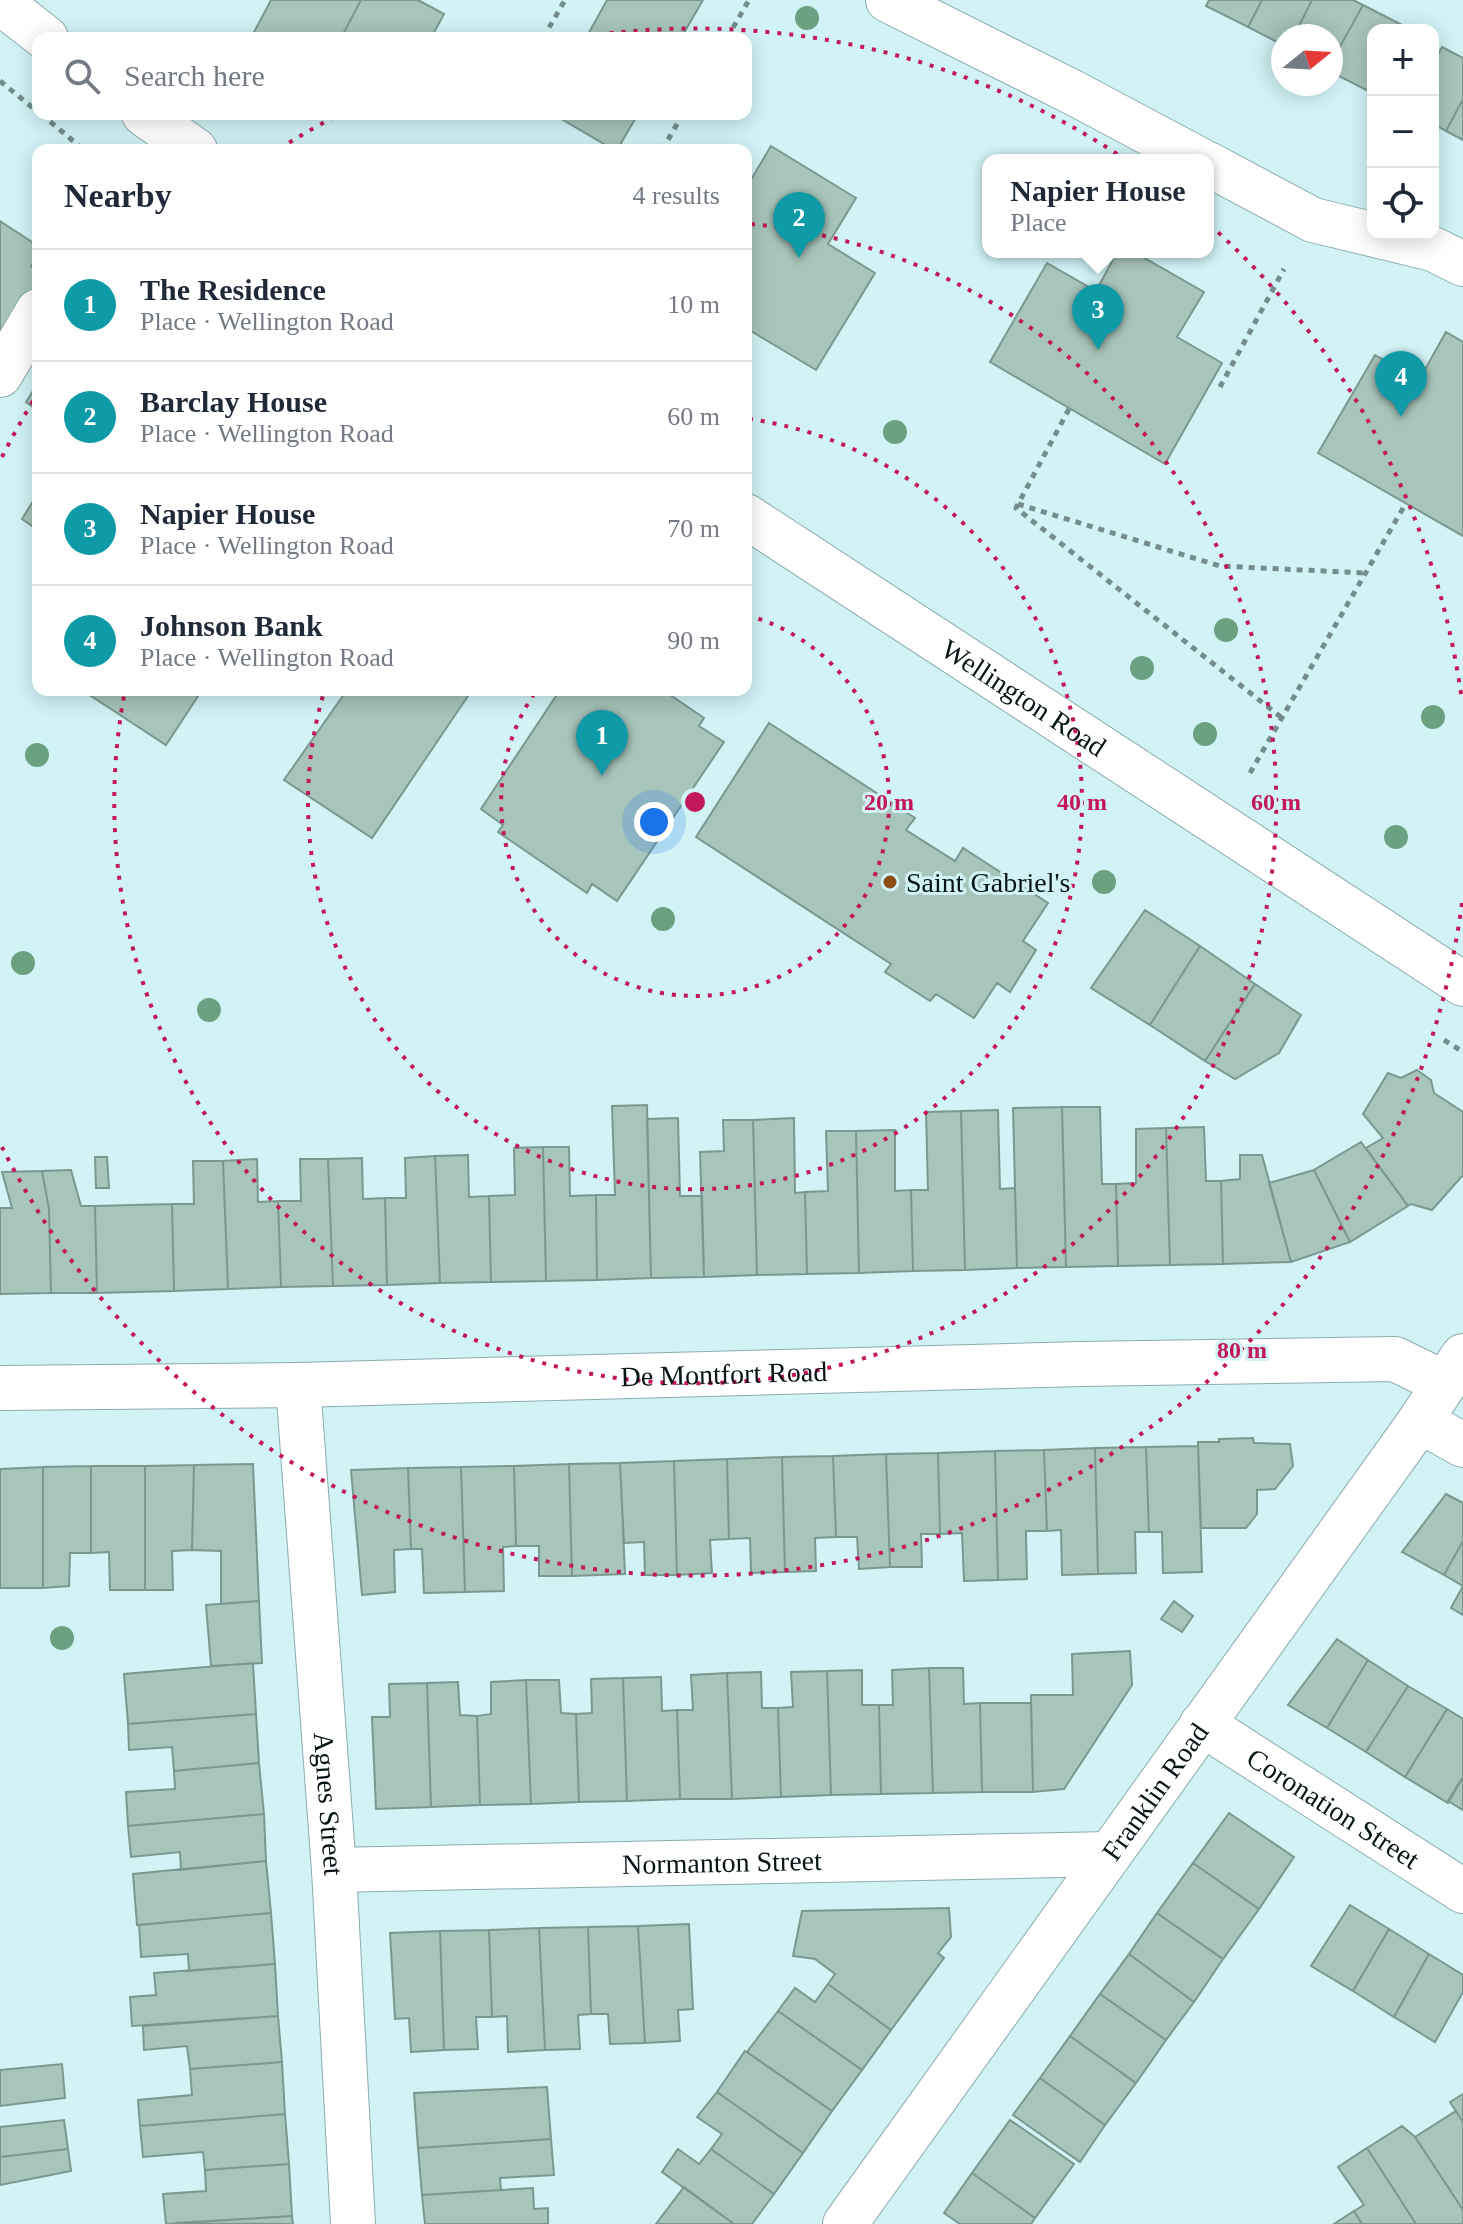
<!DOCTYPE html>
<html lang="en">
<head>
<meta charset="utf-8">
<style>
  body { margin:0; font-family:Georgia,serif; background:#f2f2f3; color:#1f2937 }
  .controls { position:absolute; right:24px; top:24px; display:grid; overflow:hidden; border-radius:16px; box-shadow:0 4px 20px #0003 }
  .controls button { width:72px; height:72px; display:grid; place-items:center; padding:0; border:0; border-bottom:2px solid #e0e1e3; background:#fff; color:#1f2937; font:40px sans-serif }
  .compass { position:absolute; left:1271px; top:24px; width:72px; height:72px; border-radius:50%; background:#fff; box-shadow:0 4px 20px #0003; rotate:72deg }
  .you { position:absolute; left:654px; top:822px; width:28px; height:28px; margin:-20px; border:6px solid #fff; border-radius:50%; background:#1a73e8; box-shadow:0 0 0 12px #1a73e833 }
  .badge { display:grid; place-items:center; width:52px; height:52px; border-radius:50%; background:#8e4e17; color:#fff; font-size:26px; font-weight:700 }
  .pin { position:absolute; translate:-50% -66px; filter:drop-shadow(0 2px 4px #0008) }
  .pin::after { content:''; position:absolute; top:42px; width:28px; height:24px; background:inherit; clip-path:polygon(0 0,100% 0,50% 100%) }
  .popup { position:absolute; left:982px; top:154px; width:232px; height:104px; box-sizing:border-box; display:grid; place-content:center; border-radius:16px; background:#fff; filter:drop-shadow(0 2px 6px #0005); font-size:26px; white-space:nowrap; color:#747a83 }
  .popup b { font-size:30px; color:#1f2937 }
  .popup::after { content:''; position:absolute; left:50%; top:100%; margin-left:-16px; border:16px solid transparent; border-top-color:#fff }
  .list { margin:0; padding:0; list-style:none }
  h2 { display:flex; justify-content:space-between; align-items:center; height:104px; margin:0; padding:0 32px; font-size:34px }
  h2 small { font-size:26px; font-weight:400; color:#747a83 }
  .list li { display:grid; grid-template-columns:52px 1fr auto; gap:24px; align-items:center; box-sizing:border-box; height:112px; padding:0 32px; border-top:2px solid #e0e1e3 }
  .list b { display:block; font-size:30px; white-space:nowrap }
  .list p { margin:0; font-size:26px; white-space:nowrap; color:#747a83 }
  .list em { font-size:26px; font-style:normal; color:#747a83 }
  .icon { flex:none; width:44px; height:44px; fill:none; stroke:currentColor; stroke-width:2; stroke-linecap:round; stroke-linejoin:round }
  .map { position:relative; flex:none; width:1463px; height:2224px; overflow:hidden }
  .search { position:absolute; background:#fff; box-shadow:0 4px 20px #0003; left:32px; top:32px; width:720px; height:88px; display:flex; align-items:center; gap:20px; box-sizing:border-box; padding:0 28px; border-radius:16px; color:#747a83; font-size:30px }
  .panel { position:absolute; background:#fff; box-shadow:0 4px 20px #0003; left:32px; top:144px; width:720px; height:552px; border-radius:16px }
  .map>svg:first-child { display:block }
</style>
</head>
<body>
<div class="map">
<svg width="1463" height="2224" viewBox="0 0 1463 2224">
  <rect width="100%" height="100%" fill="#d1f3f6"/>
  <!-- building -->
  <path fill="#a7c5bb" stroke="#7b988f" stroke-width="2" d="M271,0H361L341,38H255L252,36Z
    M361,0H418L444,14L431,38H341Z
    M607,0H703L681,38H586Z
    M1209,0H1262L1248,27L1206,6Z
    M1262,0H1312L1294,36H1283V45L1248,27Z
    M1312,0H1353L1363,5L1331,63V36H1294Z
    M1363,5L1402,25L1400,30H1373V81L1368,91L1331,72V63Z
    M1442,47L1463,58V99L1446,131L1433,124V64Z
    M1463,99V140L1446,131Z
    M553,114H638L617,150H614Z
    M771,146L856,198L828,244L875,273L816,370L746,328V188Z
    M0,221L38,246V255L31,266L38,271V286L7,334L0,329Z
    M1117,252H1134L1204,292L1177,337L1222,363L1165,464L990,362L1047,263L1096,291Z
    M1446,332L1463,342V536L1318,453L1375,355L1419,380Z
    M38,383V411L26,402Z
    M38,493V530L22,519Z
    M82,690H202L166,745Z
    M347,690H472L372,838L284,780Z
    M560,690H663L704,718L699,726L724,742L617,901L592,884L587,893L498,832L503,825L481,809Z
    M769,723L915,818L906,830L955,861L963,848L1048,903L1023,941L1036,950L1010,992L997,983L974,1018L936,994L930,1001L885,972L891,964L696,837Z
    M1145,910L1200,946L1150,1025L1091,988Z
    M1200,946L1255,984L1205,1061L1150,1025Z
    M1255,984L1301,1015L1279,1053L1235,1079L1205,1061Z
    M1417,1070L1431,1080L1434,1093L1463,1112V1175L1432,1210L1411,1204L1408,1206L1366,1148L1383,1138L1363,1114L1388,1073L1401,1078Z
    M647,1105L651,1278L597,1280L596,1195H615L612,1106Z
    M1062,1107L1066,1267L1017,1268L1013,1108Z
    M1062,1107H1100L1102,1184H1116L1118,1266L1066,1267Z
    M998,1110L1000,1189L1015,1188L1017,1268L965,1270L961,1111Z
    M961,1111L965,1270L913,1271L911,1190H928L926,1112Z
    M678,1118L680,1196H702L704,1277L651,1278L647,1119Z
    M794,1118L795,1193L805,1192L807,1274L757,1275L753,1120Z
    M723,1120H753L757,1275L704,1277L700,1152L724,1151Z
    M1204,1127L1206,1181H1221L1223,1264L1170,1265L1166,1128Z
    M1166,1128L1170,1265L1118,1266L1116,1184L1136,1183V1129Z
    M895,1130V1191L911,1190L913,1271L859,1273L856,1131Z
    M826,1131H856L859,1273L807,1274L805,1192L828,1191Z
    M1361,1142L1408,1206L1350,1242L1314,1170Z
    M543,1147L546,1281L491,1282L489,1196L515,1195L514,1148Z
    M543,1147H569L570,1196L596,1195L597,1280L546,1281Z
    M468,1155L469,1197L489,1196L491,1282L440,1283L435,1156Z
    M1240,1155H1262L1291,1262L1223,1264L1221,1181L1240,1179Z
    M435,1156L440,1283L387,1285L385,1198H406L405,1158Z
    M95,1157H107L109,1188H96Z
    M362,1158L363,1199L385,1198L387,1285L333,1286L328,1159Z
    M257,1159L258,1202L278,1201L281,1287L228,1289L223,1161Z
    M300,1159H328L333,1286L281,1287L278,1201H301Z
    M193,1161H223L228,1289L174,1291L172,1204H194Z
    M71,1170L81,1206H95L97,1293H51L49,1209L42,1171Z
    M1314,1170L1350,1242L1291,1262L1269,1183Z
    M42,1171L49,1209L51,1293L0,1294V1208H12L2,1172Z
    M172,1204L174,1291L97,1293L95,1206Z
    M1253,1438L1254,1443L1290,1444L1293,1466L1275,1489L1257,1490V1514L1246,1528H1201L1198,1442H1219V1439Z
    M1198,1446L1202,1572L1163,1573L1162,1532H1149L1146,1447Z
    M1146,1447L1149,1532H1135L1136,1573L1098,1574L1095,1448Z
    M1095,1448L1098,1574L1062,1575L1061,1530L1047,1531L1044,1450Z
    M1044,1450L1047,1531H1026L1027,1579L998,1580L995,1451Z
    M995,1451L998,1580L964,1581L962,1533L940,1534L938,1453Z
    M938,1453L940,1534H921L922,1567H890L886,1454Z
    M886,1454L890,1567L859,1569L857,1537H836L833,1456Z
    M833,1456L836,1537L815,1538L816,1571L785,1572L782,1457Z
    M782,1457L785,1572L751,1573L750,1538L729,1539L727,1459Z
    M727,1459L729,1539L710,1540L712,1573L677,1575L674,1461Z
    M674,1461L677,1575H645L644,1542L624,1543L620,1463Z
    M620,1463L625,1574L572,1576L569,1464Z
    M253,1464L259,1601L221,1604V1551L192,1550L194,1465Z
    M569,1464L572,1576H539V1546H516L514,1466Z
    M194,1465L192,1550L172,1551L173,1590H145V1466Z
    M91,1466H145V1590H110L109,1552L91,1553Z
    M91,1466V1553H70L69,1586L43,1588V1467Z
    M514,1466L516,1546L503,1547L504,1591L465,1592L461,1467Z
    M43,1467V1588H0V1469Z
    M461,1467L465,1592L424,1593L422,1549H411L408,1468Z
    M408,1468L411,1549L394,1550L395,1592L362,1595L351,1470Z
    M1446,1494L1463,1503V1541L1444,1575L1402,1552Z
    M1463,1541V1586L1444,1575Z
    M1463,1586V1615L1451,1608Z
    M259,1601L262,1663L211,1666L206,1605Z
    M1174,1601L1193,1616L1182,1632L1161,1619Z
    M1337,1639L1368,1660L1327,1728L1288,1705Z
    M1130,1651L1132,1685L1064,1789L1033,1792L1031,1695H1073L1072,1654Z
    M1368,1660L1408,1686L1366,1752L1327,1728Z
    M253,1663L256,1714L128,1724L124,1674Z
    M929,1668H963L964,1704L980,1703L982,1792L933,1793Z
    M929,1668L933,1793L881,1794L879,1705H893L892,1670Z
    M862,1670V1705H879L881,1794L831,1795L827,1671Z
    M827,1671L831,1795L781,1797L778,1708L793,1707L791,1672Z
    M761,1672L762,1708H778L781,1797L732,1799L727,1673Z
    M727,1673L732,1799H680L677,1710H693L691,1675Z
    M661,1677L662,1711L677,1710L680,1799L627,1801L623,1678Z
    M623,1678L627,1801L579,1802L576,1714L592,1713L591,1679Z
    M526,1680H559L561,1713L576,1714L579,1802L531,1804Z
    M526,1680L531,1804L480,1805L477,1716L491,1714V1682Z
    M458,1682L460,1715L477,1716L480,1805L431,1807L427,1683Z
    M427,1683L431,1807L376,1809L372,1717H390L389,1684Z
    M1408,1686L1447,1709L1405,1777L1366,1752Z
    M980,1703H1031L1033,1792H982Z
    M1447,1709L1463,1719V1777L1448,1803L1405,1777Z
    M256,1714L259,1763L174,1771L172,1747L129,1750L128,1724Z
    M259,1763L264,1814L128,1826L126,1792L175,1789L174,1771Z
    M1463,1777V1810L1448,1801Z
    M1229,1813L1294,1857L1259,1909L1193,1863Z
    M264,1814L266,1861L181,1870L180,1852L131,1857L128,1826Z
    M266,1861L271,1913L137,1925L133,1874Z
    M1193,1863L1259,1909L1223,1959L1157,1913Z
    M1350,1905L1389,1929L1353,1991L1311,1966Z
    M949,1908L951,1937L938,1953L944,1958L891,2030L828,1984L835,1974L815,1959L793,1956L802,1911Z
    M271,1913L275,1964L189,1971L188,1954L141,1957L139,1925Z
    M1157,1913L1223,1959L1194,2002L1129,1954Z
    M689,1924L693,2009L678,2010L680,2041L645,2043L638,1926Z
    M638,1926L645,2043L610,2044L608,2014H591L588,1927Z
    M588,1927L591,2014L578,2015L580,2049L545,2050L539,1928Z
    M539,1928L545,2050L508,2052L507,2016L492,2017L489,1930Z
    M1389,1929L1429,1954L1394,2017L1353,1991Z
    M489,1930L492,2017H476L478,2049L444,2050L440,1931Z
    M440,1931L444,2050L411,2052L409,2018L395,2019L390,1933Z
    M1129,1954L1194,2002L1166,2040L1100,1994Z
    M1429,1954L1463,1975V1992L1435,2042L1394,2017Z
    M275,1964L278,2016L132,2026L130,1997L156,1995L154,1973Z
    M828,1984L891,2030L862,2070L778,2011L795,1988L815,2002Z
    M1100,1994L1166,2040L1136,2083L1070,2036Z
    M778,2011L862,2070L832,2111L747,2052Z
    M278,2016L282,2062L190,2069L187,2046L144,2050L143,2026Z
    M1070,2036L1136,2083L1105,2125L1040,2078Z
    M745,2051L832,2111L803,2153L717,2092Z
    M282,2062L285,2114L140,2126L138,2100L192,2095L190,2069Z
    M62,2064L65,2098L0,2106V2070Z
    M1040,2078L1105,2125L1080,2162L1013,2115Z
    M547,2087L551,2139L418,2148L414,2093Z
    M717,2092L803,2153L774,2194L711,2149L722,2134L697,2117Z
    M1463,2094V2122L1450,2102Z
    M1456,2111L1463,2122V2210L1415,2137Z
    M285,2114L289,2164L205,2170L203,2152L143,2157L140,2126Z
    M64,2120L68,2149L0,2157V2127Z
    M1010,2120L1074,2164L1035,2218L972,2173Z
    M1402,2126L1415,2137L1463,2210V2224H1416L1367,2148Z
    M551,2139L554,2175L500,2178L501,2190L422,2195L418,2148Z
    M1367,2148L1416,2224H1362L1354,2211L1364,2205L1338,2167Z
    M68,2149L71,2171L0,2185V2157Z
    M678,2149L699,2164L711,2149L774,2194L752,2224H734L662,2172Z
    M289,2164L292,2216L166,2224L163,2194L206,2191L205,2170Z
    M972,2173L1035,2218L1031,2224H960L944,2213Z
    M684,2187L734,2224H656Z
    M533,2188L534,2209L548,2208V2224H425L422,2195Z
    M1354,2211L1362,2224H1334Z
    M292,2216L293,2224L175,2223Z"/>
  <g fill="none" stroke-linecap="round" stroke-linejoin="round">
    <!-- minor casing -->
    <g stroke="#8cacaf" stroke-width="46">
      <g id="minor">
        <path d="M888,0L1074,93L1200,160"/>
        <path d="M0,2L46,38"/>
        <path d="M144,114L195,150"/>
        <path d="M1208,164L1313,220L1433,249L1463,264"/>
        <path d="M0,375L38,311"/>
        <path id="s1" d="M746,516L1463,984"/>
        <path id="s2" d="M298,1385L334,1870L353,2224"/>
        <path id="s3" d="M0,1388L298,1385L1081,1364L1395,1359L1444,1383"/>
        <path d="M1420,1421L1463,1445"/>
        <path id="s4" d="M1202,1724L1463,1891"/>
        <path id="s5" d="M334,1870L1109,1854"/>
        <path id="s6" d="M845,2224L1420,1421L1463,1356"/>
      </g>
    </g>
    <!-- path -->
    <path stroke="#748c8e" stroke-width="5" stroke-dasharray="6 6" stroke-linecap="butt" d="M543,38L565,0
      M727,38L749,0
      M0,81L38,112
      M41,114L84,150
      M662,150L683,114
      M1220,387L1284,269
      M1069,409L1016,508L1282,718
      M1018,504L1220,566L1365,573
      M1250,773L1406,503
      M1444,1040L1463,1052"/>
    <!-- minor -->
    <use href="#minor" stroke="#fff" stroke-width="44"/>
  </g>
  <!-- trees -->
  <g fill="#6ba180">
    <circle cx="807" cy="18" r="12"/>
    <circle cx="895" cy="432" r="12"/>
    <circle cx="1226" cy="630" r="12"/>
    <circle cx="1142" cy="668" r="12"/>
    <circle cx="1433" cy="717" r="12"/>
    <circle cx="1205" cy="734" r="12"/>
    <circle cx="37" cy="755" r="12"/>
    <circle cx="1396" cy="837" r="12"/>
    <circle cx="1104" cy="882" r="12"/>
    <circle cx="663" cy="919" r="12"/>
    <circle cx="23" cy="963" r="12"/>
    <circle cx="209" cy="1010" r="12"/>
    <circle cx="62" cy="1638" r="12"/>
  </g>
  <!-- distance rings -->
  <g fill="none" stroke="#c2185b" stroke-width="4" stroke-dasharray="4 8">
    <path d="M747 615A194 194 0 1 1 536 691"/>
    <path d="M749 419A387 387 0 1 1 324 692"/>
    <path d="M751 224A581 581 0 1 1 125 691"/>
    <path d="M1462 903A774 774 0 0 1 2 1147M2 457A774 774 0 0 1 35 398M279 149A774 774 0 0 1 338 115M574 38A774 774 0 0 1 1462 701"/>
  </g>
  <!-- markers -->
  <circle fill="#8e4e17" stroke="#d1f3f6" stroke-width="3" cx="890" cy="882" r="8"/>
  <g text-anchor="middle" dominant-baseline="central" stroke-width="6" stroke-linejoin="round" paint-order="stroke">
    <!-- street labels -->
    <g font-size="28" fill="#081416" stroke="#d1f3f6">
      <text stroke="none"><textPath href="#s1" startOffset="332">Wellington Road</textPath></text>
      <text stroke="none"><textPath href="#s3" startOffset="724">De Montfort Road</textPath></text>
      <text stroke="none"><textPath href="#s6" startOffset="532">Franklin Road</textPath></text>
      <text stroke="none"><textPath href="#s2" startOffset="420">Agnes Street</textPath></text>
      <text stroke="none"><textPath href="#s4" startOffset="156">Coronation Street</textPath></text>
      <text stroke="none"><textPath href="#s5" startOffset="388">Normanton Street</textPath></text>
    </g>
    <!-- poi labels -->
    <g font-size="28" fill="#081416" stroke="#d1f3f6" text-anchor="start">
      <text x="906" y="882">Saint Gabriel's</text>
    </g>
  </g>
  <circle cx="695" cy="802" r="12" fill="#c2185b" stroke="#d1f3f6" stroke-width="4"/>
  <g font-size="24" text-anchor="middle" font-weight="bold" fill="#c2185b" stroke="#d1f3f6" stroke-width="6" stroke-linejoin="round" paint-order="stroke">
    <text x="889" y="810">20 m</text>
    <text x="1082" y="810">40 m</text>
    <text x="1276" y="810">60 m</text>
    <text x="1242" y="1358">80 m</text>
  </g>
</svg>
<div class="controls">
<button>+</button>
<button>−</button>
<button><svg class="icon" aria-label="locate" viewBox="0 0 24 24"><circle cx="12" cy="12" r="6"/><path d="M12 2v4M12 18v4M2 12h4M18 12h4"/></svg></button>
</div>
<svg class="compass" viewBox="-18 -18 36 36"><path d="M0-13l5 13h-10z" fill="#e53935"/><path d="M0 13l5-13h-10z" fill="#747a83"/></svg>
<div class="you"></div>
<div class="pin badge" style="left:602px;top:776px;background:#0f9aa8">1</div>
<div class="pin badge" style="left:799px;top:258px;background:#0f9aa8">2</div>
<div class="pin badge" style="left:1098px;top:350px;background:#0f9aa8">3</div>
<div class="popup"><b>Napier House</b>Place</div>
<div class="pin badge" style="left:1401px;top:417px;background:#0f9aa8">4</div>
<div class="search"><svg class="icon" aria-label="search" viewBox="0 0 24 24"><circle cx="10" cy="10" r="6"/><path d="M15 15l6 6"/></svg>Search here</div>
<section class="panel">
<h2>Nearby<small>4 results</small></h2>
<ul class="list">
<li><span class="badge" style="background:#0f9aa8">1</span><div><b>The Residence</b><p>Place · Wellington Road</p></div><em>10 m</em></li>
<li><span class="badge" style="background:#0f9aa8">2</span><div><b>Barclay House</b><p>Place · Wellington Road</p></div><em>60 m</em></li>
<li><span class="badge" style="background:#0f9aa8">3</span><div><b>Napier House</b><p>Place · Wellington Road</p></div><em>70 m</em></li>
<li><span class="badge" style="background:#0f9aa8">4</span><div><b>Johnson Bank</b><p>Place · Wellington Road</p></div><em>90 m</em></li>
</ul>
</section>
</div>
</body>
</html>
